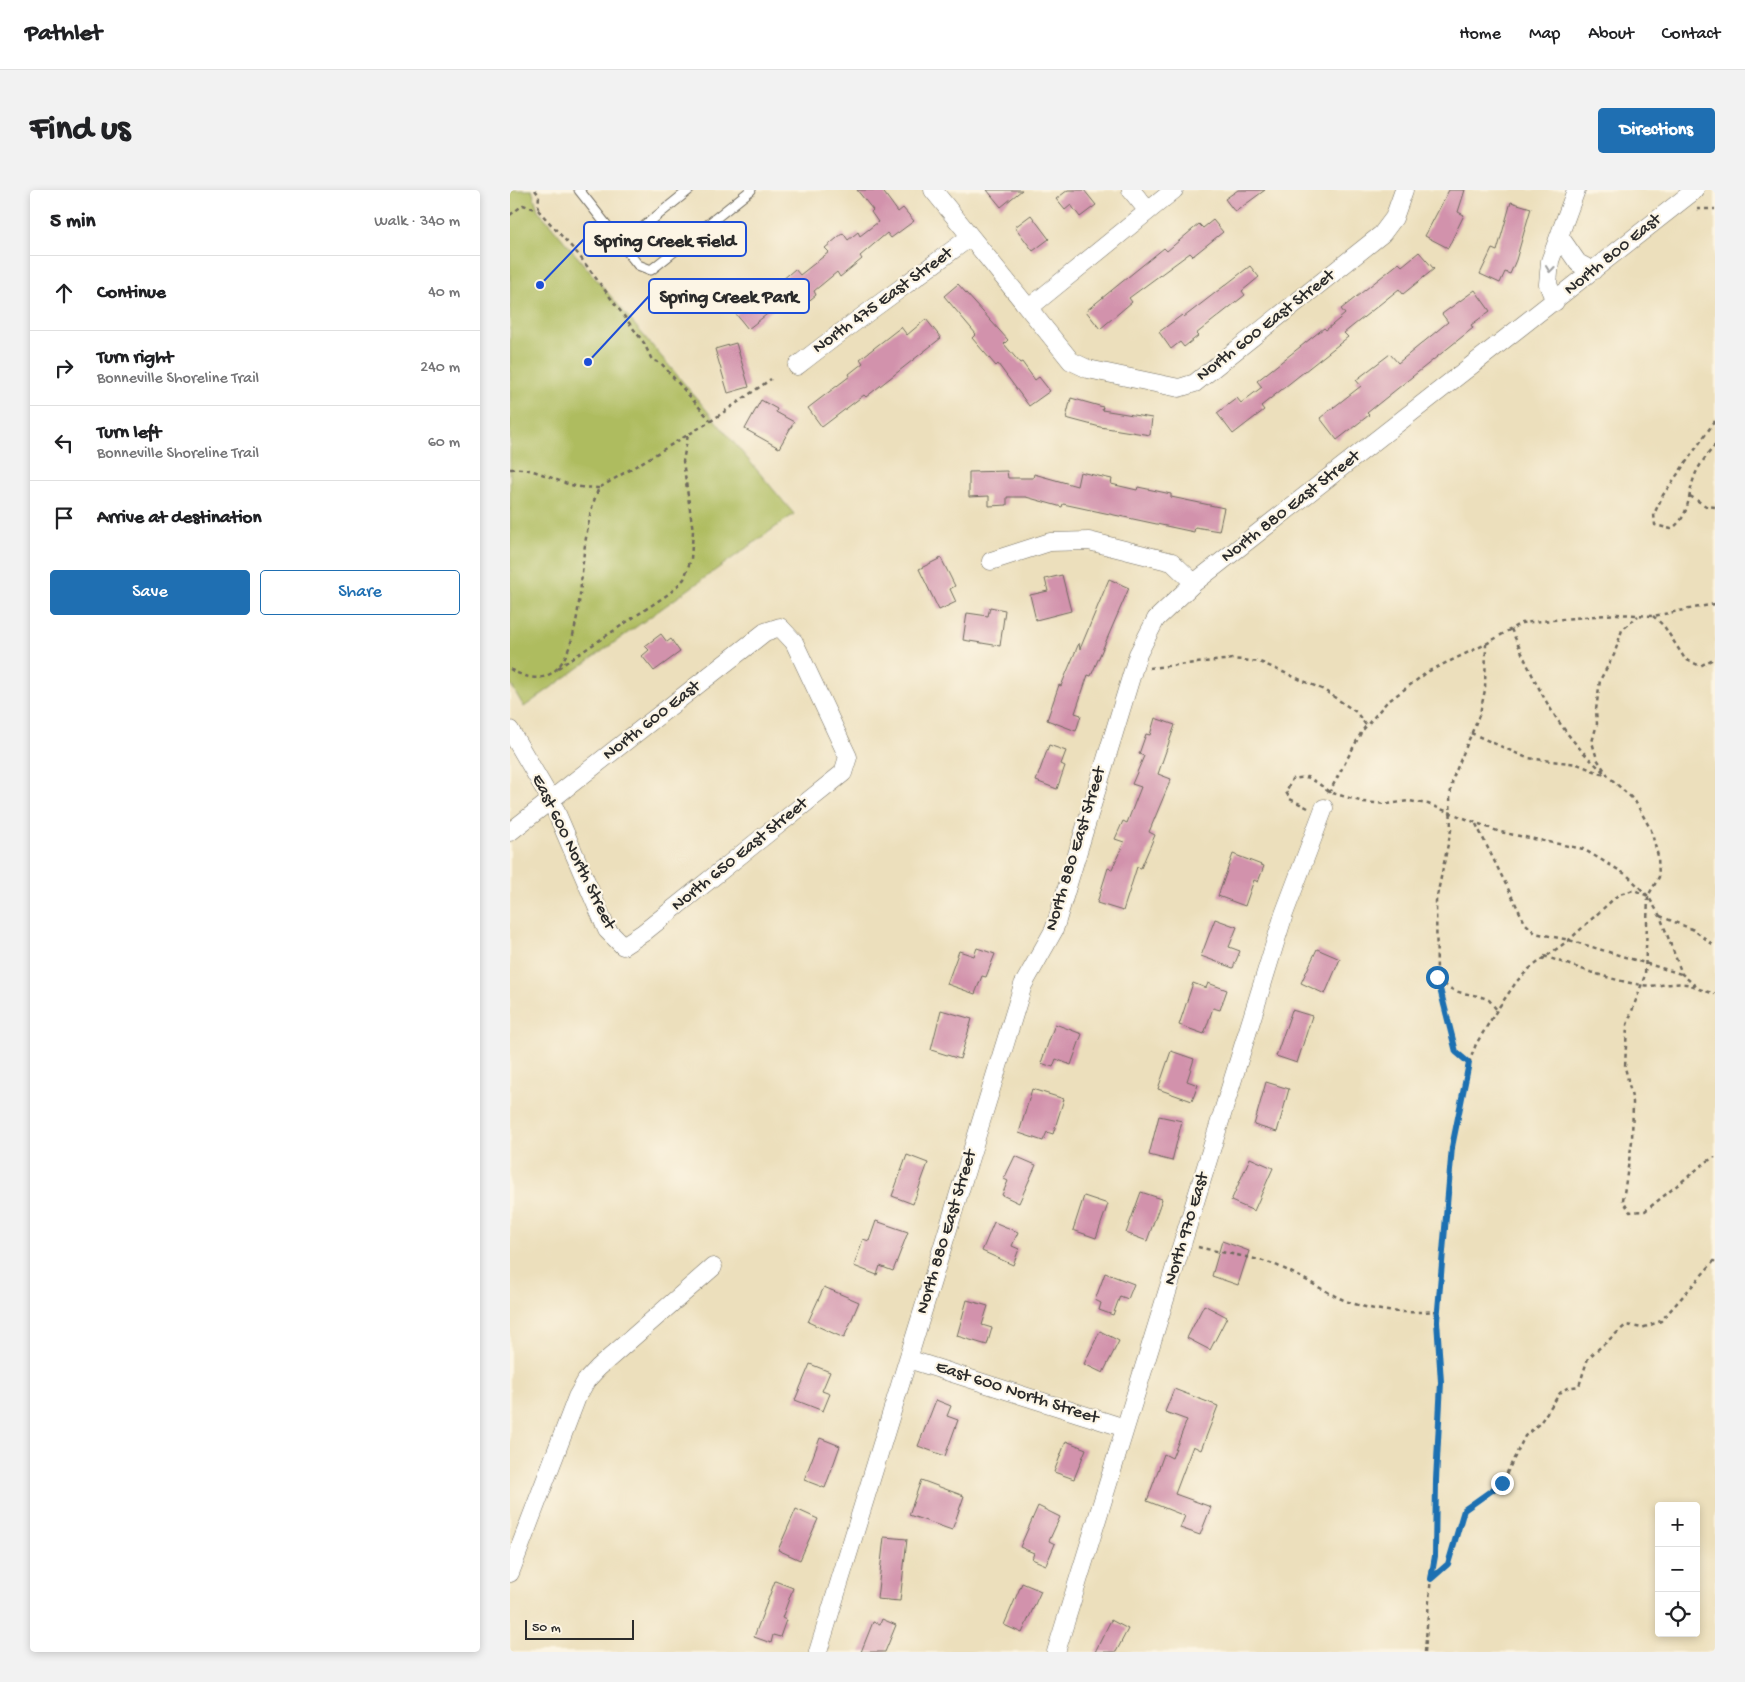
<!DOCTYPE html>
<html lang="en">
<head>
<meta charset="utf-8">
<style>
  body { margin:0; font-family:"Gochi Hand",sans-serif; background:#f2f2f2; color:#202124 }
  .controls { position:absolute; right:15px; bottom:15px; display:grid; overflow:hidden; border-radius:5px; box-shadow:0 2px 8px #0003 }
  .controls button { width:45px; height:45px; display:grid; place-items:center; padding:0; border:0; border-bottom:1px solid #e0e0e0; background:#fff; color:#202124; font:25px sans-serif }
  .scale { position:absolute; left:15px; bottom:12px; width:109px; box-sizing:border-box; padding-left:5px; border:2px solid #2b2b2b; border-top:0; font-size:14px; line-height:18px; white-space:nowrap; color:#2b2b2b; -webkit-text-stroke:4px #fcf5e5; paint-order:stroke }
  .stop { position:absolute; width:15px; height:15px; margin:-11px; border:4px solid #1f6fb2; border-radius:50%; background:#fff }
  .stop.end { background:#1f6fb2; border-color:#fff; box-shadow:0 1px 5px #0008 }
  .list { margin:0; padding:0; list-style:none }
  h2 { display:flex; justify-content:space-between; align-items:center; height:65px; margin:0; padding:0 20px; font-size:21px }
  h2 small { font-size:16px; font-weight:400; color:#757577 }
  .list li { display:grid; grid-template-columns:32px 1fr auto; gap:15px; align-items:center; box-sizing:border-box; height:75px; padding:0 20px; border-top:1px solid #e0e0e0 }
  .list b { display:block; font-size:19px; white-space:nowrap }
  .list p { margin:0; font-size:16px; white-space:nowrap; color:#757577 }
  .list em { font-size:16px; font-style:normal; color:#757577 }
  .actions { display:flex; gap:10px; padding:15px 20px }
  .actions a { flex:1; padding:11px 0; border:1px solid #1f6fb2; border-radius:5px; text-align:center; font-size:18px; color:#1f6fb2 }
  .actions .main { background:#1f6fb2; color:#fff }
  .icon { flex:none; width:28px; height:28px; fill:none; stroke:currentColor; stroke-width:2; stroke-linecap:round; stroke-linejoin:round }
  .map { position:relative; flex:none; width:1205px; height:1462px; overflow:hidden; border-radius:5px }
  header { display:flex; align-items:center; gap:30px; box-sizing:border-box; height:70px; padding:0 25px; background:#fff; border-bottom:1px solid #e0e0e0 }
  header strong { font-size:24px }
  nav { display:flex; gap:28px; margin-inline-start:auto; font-size:18px }
  .intro { display:flex; align-items:center; justify-content:space-between; box-sizing:border-box; height:120px; padding:0 30px }
  h1 { margin:0; font-size:35px }
  .button { padding:12px 22px; border-radius:5px; background:#1f6fb2; color:#fff; font-size:18px; font-weight:700 }
  main { display:flex; gap:30px; padding:0 30px }
  aside { flex:1; background:#fff; border-radius:5px; box-shadow:0 2px 8px #0003 }
  .map>svg:first-child { display:block }
</style>
</head>
<body>
<header>
<strong>Pathlet</strong>
<nav><a>Home</a><a>Map</a><a>About</a><a>Contact</a></nav>
</header>
<div class="intro"><h1>Find us</h1><a class="button">Directions</a></div>
<main>
<aside>
<h2>5 min<small>Walk · 340 m</small></h2>
<ul class="list">
<li><svg class="icon" aria-label="ahead" viewBox="0 0 24 24"><path d="M12 20V5M6 11l6-6 6 6"/></svg><div><b>Continue</b></div><em>40 m</em></li>
<li><svg class="icon" aria-label="right" viewBox="0 0 24 24"><path d="M7 20v-9h11M14 6l5 5-5 5"/></svg><div><b>Turn right</b><p>Bonneville Shoreline Trail</p></div><em>240 m</em></li>
<li><svg class="icon" aria-label="left" viewBox="0 0 24 24"><path d="M17 20v-9H6M10 6l-5 5 5 5"/></svg><div><b>Turn left</b><p>Bonneville Shoreline Trail</p></div><em>60 m</em></li>
<li><svg class="icon" aria-label="arrive" viewBox="0 0 24 24"><path d="M6 21V4h12l-3 4 3 4H6"/></svg><div><b>Arrive at destination</b></div></li>
</ul>
<div class="actions"><a class="main">Save</a><a>Share</a></div>
</aside>
<div class="map">
<svg width="1205" height="1462" viewBox="0 0 1205 1462">
  <rect width="100%" height="100%" fill="#fcf5e5"/>
  <filter id="ink" filterUnits="userSpaceOnUse"><feTurbulence type="fractalNoise" baseFrequency=".02" numOctaves="2"/><feDisplacementMap in="SourceGraphic" scale="10" xChannelSelector="R" yChannelSelector="G"/><feConvolveMatrix kernelMatrix="1 2 1 2 8 2 1 2 1" color-interpolation-filters="sRGB"/></filter>
  <filter id="wash" filterUnits="userSpaceOnUse"><feTurbulence type="fractalNoise" baseFrequency=".0096" numOctaves="4" result="noise"/><feDisplacementMap in="SourceGraphic" scale="20" xChannelSelector="R" yChannelSelector="G"/><feGaussianBlur stdDeviation="1.12" result="paint"/><feColorMatrix in="noise" values="0 0 0 0 0 0 0 0 0 0 0 0 0 0 0 0 0 1.4 0 .05"/><feComposite in="paint" operator="in"/></filter>
  <g filter="url(#wash)">
    <rect width="100%" height="100%" fill="#ecdfbc"/>
    <!-- green -->
    <path fill="#aebc5e" stroke="#6c7444" d="M0,0H22L28,20L284,324L14,517L0,493Z"/>
    <g id="blocks">
      <!-- building -->
      <path fill="#d292ac" d="M347,0H372L388,22L393,18L404,31L381,48L377,43L350,66L352,69L330,87L327,82L304,101L306,105L285,122L270,104L278,97L272,90L285,79L290,85L319,62L315,58L333,43L338,50L348,42L350,46L368,32L361,22L363,20Z
        M477,0H512L491,17Z
        M558,0H574L586,15L570,27L561,15L555,20L546,9Z
        M728,0H755L725,22L715,9Z
        M939,0H955L948,22L954,25L938,58L915,46Z
        M1001,12L1021,18L1006,70L1000,84L995,82L990,93L970,84L982,59L987,61Z
        M521,25L539,49L523,61L505,37Z
        M703,30L713,42L683,66L680,63L619,108L622,112L590,139L576,121L654,58L657,61L689,34L693,38Z
        M909,62L924,79L893,104L889,99L834,143L838,147L751,216L754,220L723,244L707,223L727,208L731,213L752,197L747,191L814,138L816,140L835,124L831,119L889,73L892,76Z
        M740,76L749,87L732,101L735,105L686,144L688,146L674,157L670,152L661,159L649,142L672,125L674,127Z
        M448,94L498,150L494,154L510,173L512,172L525,190L529,187L540,201L519,216L488,174L486,176L462,148L466,144L434,106Z
        M965,100L980,121L961,135L963,138L857,223L859,225L827,250L810,228L851,196L846,190L880,164L888,173L938,132L932,124Z
        M253,102L265,118L238,139L226,124Z
        M416,129L431,148L356,207L354,205L312,237L298,218L340,186L339,184L353,173L350,169L391,137L397,145Z
        M226,153L239,197L218,203L205,159Z
        M561,208L593,217L592,220L642,228L640,245L590,237L556,228Z
        M251,210L267,219L266,222L284,232L269,258L235,239Z
        M497,281L498,288H523L524,284L567,296L570,282L602,289L601,294L627,300L628,297L661,304V307L714,318L709,341L685,337L684,342L553,314L552,317L516,307H497V315L479,316V306L459,307V282Z
        M431,368L445,396L440,399L446,412L429,420L409,379Z
        M552,385L561,421L526,430L520,405L538,401L535,389Z
        M599,389L619,398L581,486L578,485L565,523L571,525L566,541L537,530L549,495L551,496L569,453L570,459Z
        M480,417L495,420L490,456L453,450L457,423L478,426Z
        M151,444L157,452L161,449L170,462L144,481L132,466L139,460L135,456Z
        M645,528L665,535L648,584L661,589L639,642L645,645L631,678L627,677L613,721L587,713L598,678L602,679L614,652L605,649L613,631L617,633L631,597L622,594L634,566L629,564L636,544L640,545Z
        M539,555L556,561L551,574L555,576L547,599L526,591Z
        M723,664L754,676L748,692L744,690L735,716L708,706Z
        M705,729L727,737L719,757L730,761L723,778L691,766Z
        M467,758L485,764L476,787L472,786L465,804L437,794L449,761L464,766Z
        M807,759L830,769L815,804L791,793Z
        M683,793L696,798L698,793L717,800L710,820L703,818L694,844L669,835Z
        M431,820L462,829L450,869L421,860Z
        M782,820L802,826L787,873L766,866Z
        M545,834L572,844L561,875L546,869L543,877L531,873Z
        M661,861L684,869L677,891L688,895L682,911L648,899Z
        M756,892L779,899L767,942L744,935Z
        M522,899L554,909L543,944L537,942L533,951L509,943Z
        M649,926L672,931L662,971L639,965Z
        M397,965L418,973L403,1014L382,1006Z
        M505,966L526,975L509,1013L492,1005L498,991L494,989Z
        M740,968L763,978L744,1021L721,1011Z
        M631,1002L652,1009L637,1051L616,1043Z
        M574,1006L598,1014L586,1048L563,1040Z
        M366,1031L398,1042L383,1081L370,1076L367,1085L344,1076L353,1049L359,1051Z
        M484,1032L508,1042L502,1056L509,1059L503,1075L472,1061Z
        M712,1051L739,1061L728,1095L702,1086Z
        M595,1083L624,1094L618,1109L610,1106L603,1125L589,1120L591,1113L585,1110Z
        M314,1097L349,1112L334,1148L298,1132Z
        M457,1110L478,1116L472,1135L482,1138L477,1155L447,1146Z
        M694,1115L717,1127L700,1160L677,1148Z
        M590,1141L609,1151L593,1183L574,1174Z
        M300,1174L320,1182L312,1201L320,1204L313,1221L285,1210Z
        M664,1199L708,1216L691,1260L683,1256L665,1304L701,1317L690,1345L670,1338L675,1326L637,1311L654,1264L662,1268L677,1230L655,1222Z
        M426,1210L441,1216L437,1226L448,1230L435,1266L408,1256Z
        M310,1248L330,1256L315,1298L294,1290Z
        M556,1251L576,1259L564,1289L544,1282Z
        M411,1290L454,1306L442,1340L399,1325Z
        M528,1316L550,1327L539,1351L545,1354L536,1375L522,1369L524,1363L510,1357Z
        M286,1319L308,1329L290,1370L268,1360Z
        M374,1347L397,1349L390,1411L367,1409Z
        M265,1391L283,1398L272,1428L276,1430L270,1447L263,1445L261,1453L244,1447Z
        M512,1393L531,1401L512,1443L494,1435Z
        M372,1429L386,1435L375,1462H351L363,1432L370,1434Z
        M601,1430L618,1439L606,1462H585Z"/>
    </g>
  </g>
  <g filter="url(#ink)">
    <use href="#blocks" fill-opacity="0" stroke="#6f6a5e" stroke-width="1"/>
    <g fill="none" stroke-linecap="round" stroke-linejoin="round">
      <!-- lane casing -->
      <g stroke="#6f6a5e" stroke-width="11">
        <path id="lane" d="M69,0L128,75L141,80L241,0
          M112,54L179,0"/>
      </g>
      <!-- street casing -->
      <g stroke="#6f6a5e" stroke-width="19">
        <path id="street" d="M423,0L561,171L578,179L669,198L685,193L872,44L884,28L894,0
          M621,0L638,21
          M1050,47L1068,73L1083,81
          M1045,112L1038,94L1040,71L1066,0
          M519,118L664,0
          M287,176C344,131 402,91 460,47
          M481,371L540,352L579,351L662,372L684,393
          M0,540L41,610L97,740L113,756L133,743L333,583L338,567L284,452L270,437L255,442L0,642
          M398,1169L615,1238
          M0,1383L67,1207L76,1191L88,1178L203,1077
          M308,1462L513,795L544,740L628,464L646,429L684,393L1185,0
          M546,1462L774,724L814,618"/>
      </g>
      <!-- path -->
      <path stroke="#6f6a5e" stroke-width="2.5" stroke-dasharray="4 4" stroke-linecap="butt" d="M25,0L29,5L28,20
        M1187,19H1205
        M0,25L13,15L28,20L68,64L134,153L142,170L151,173L201,231
        M1205,231L1153,305L1144,324L1145,335L1161,339C1181,326 1177,305 1185,285C1189,275 1198,264 1205,255
        M0,279C24,276 43,291 65,296C72,298 81,297 89,298
        M1180,306L1196,316L1205,317
        M1143,426L1154,436L1175,469L1190,476L1205,468
        M1001,439C1028,498 1045,540 1096,584
        M48,478L160,403L174,389L181,369L183,341L173,271L178,245
        M639,478L723,469L750,472L814,500L846,522L856,535
        M0,479C70,521 69,401 74,362C77,340 80,318 89,298L201,231L261,189
        M961,543L1017,568L1067,574L1097,586
        M819,603L852,541L876,513L919,481L976,454L1011,433L1107,424L1143,426L1205,414
        M798,618L780,609L776,602L782,589L797,587L808,593L819,602L853,612L877,614L899,611L918,614L990,642L1073,659L1117,685L1138,706L1150,726L1172,784L1189,799L1205,804
        M966,634L1015,733L1025,743L1059,750L1171,784
        M1138,707L1135,785L1117,835L1115,877L1123,912L1122,951L1113,1010L1120,1022L1135,1021L1196,972L1205,967
        M1150,726L1184,740L1205,756
        M1034,766C1066,777 1099,790 1132,795C1150,798 1169,789 1186,797
        M928,788C947,809 959,800 979,810L987,820
        M959,873L946,862L927,787L926,711L941,640L940,606L943,588L970,523L975,500L976,454
        M688,1057C712,1063 739,1066 763,1074C785,1083 806,1096 827,1107C859,1122 893,1124 928,1121
        M921,1389L938,1374L954,1320L992,1293L1015,1246L1030,1233L1050,1203L1057,1198L1069,1196L1078,1168L1116,1135L1132,1138L1151,1131L1205,1070
        M915,1462L921,1385L925,1366L926,1290L931,1192L927,1131L942,957L959,873L966,854L987,820L1007,791L1019,779L1059,750L1109,704L1124,700L1138,706L1149,687L1148,666L1141,640L1125,611L1099,587L1087,569L1082,552L1087,534L1086,520L1090,490L1104,465L1112,440L1128,426"/>
      <!-- lane -->
      <use href="#lane" stroke="#fff" stroke-width="9"/>
      <!-- street -->
      <use href="#street" stroke="#fff" stroke-width="18"/>
    </g>
    <!-- one-way arrows -->
    <defs><path id="oneway-chevron" d="M-2-3.5L2.5 0L-2 3.5" fill="none" stroke-width="1.6" stroke-linecap="round" stroke-linejoin="round" transform="scale(1.25)"/></defs>
    <use stroke="#a0a0a0" href="#oneway-chevron" transform="translate(1040 79) rotate(96)"/>
  </g>
  <g fill="none" stroke-linecap="round" stroke-linejoin="round" filter="url(#ink)">
    <!-- route -->
    <path stroke="#1f6fb2" stroke-width="6" d="M927,787L946,862L959,873L942,957L927,1131L931,1192L926,1290L925,1366L921,1389L938,1374L954,1320L992,1293"/>
  </g>
  <g text-anchor="middle" dominant-baseline="central" stroke-width="4.5" stroke-linejoin="round" paint-order="stroke">
    <!-- street labels -->
    <g font-size="18" fill="#2b2b2b" stroke="#fcf5e5">
      <text transform="translate(1103 65) rotate(-39)">North 800 East</text>
      <text transform="translate(373 111) rotate(-36)">North 475 East Street</text>
      <text transform="translate(756 136) rotate(-38)">North 600 East Street</text>
      <text transform="translate(781 317) rotate(-38)">North 880 East Street</text>
      <text transform="translate(142 531) rotate(-38)">North 600 East</text>
      <text transform="translate(566 659) rotate(-73)">North 880 East Street</text>
      <text transform="translate(63 662) rotate(64)">East 600 North Street</text>
      <text transform="translate(230 665) rotate(-39)">North 650 East Street</text>
      <text transform="translate(677 1039) rotate(-73)">North 970 East</text>
      <text transform="translate(437 1042) rotate(-73)">North 880 East Street</text>
      <text transform="translate(507 1203) rotate(18)">East 600 North Street</text>
    </g>
  </g>
  <!-- callouts -->
  <path fill="none" stroke="#1d4ed8" stroke-width="2" d="M30 95L74 49M78 172L139 106"/>
  <g fill="#1d4ed8" stroke="#fcf5e5" stroke-width="2">
    <circle cx="30" cy="95" r="5"/>
    <circle cx="78" cy="172" r="5"/>
  </g>
  <g fill="#fcf5e5" stroke="#1d4ed8" stroke-width="2">
    <rect x="74" y="32" width="162" height="34" rx="5"/>
    <rect x="139" y="89" width="160" height="34" rx="5"/>
  </g>
  <g font-size="19" text-anchor="middle" font-weight="bold" fill="#2b2b2b">
    <text x="155" y="56">Spring Creek Field</text>
    <text x="219" y="112">Spring Creek Park</text>
  </g>
</svg>
<div class="controls">
<button>+</button>
<button>−</button>
<button><svg class="icon" aria-label="locate" viewBox="0 0 24 24"><circle cx="12" cy="12" r="6"/><path d="M12 2v4M12 18v4M2 12h4M18 12h4"/></svg></button>
</div>
<div class="scale">50 m</div>
<div class="stop" style="left:927px;top:787px"></div>
<div class="stop end" style="left:992px;top:1293px"></div>
</div>
</main>
</body>
</html>
